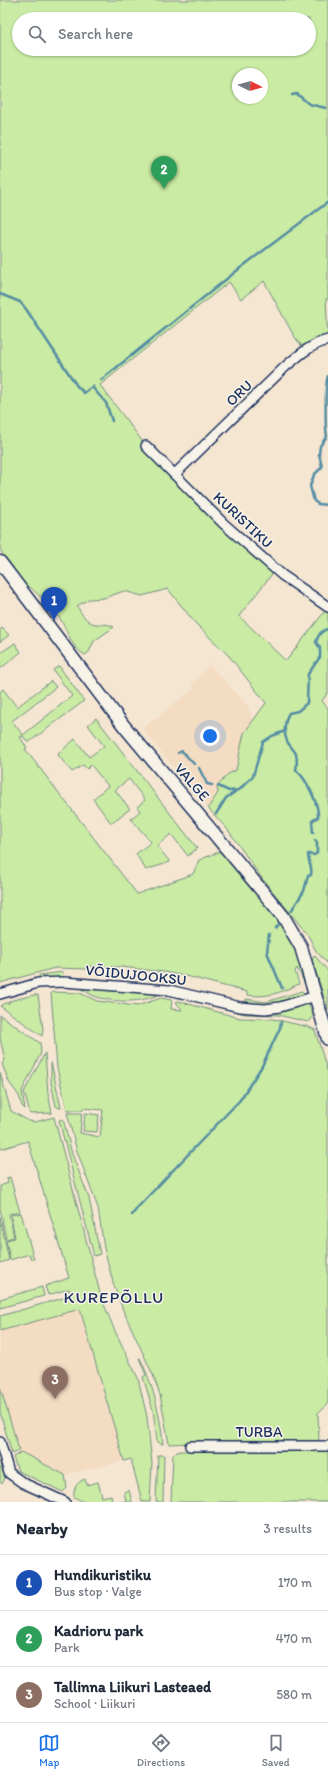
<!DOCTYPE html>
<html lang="en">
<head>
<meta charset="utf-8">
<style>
  body { margin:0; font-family:Itim,sans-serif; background:#f2f2f3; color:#1f2937 }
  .compass { position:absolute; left:232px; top:68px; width:36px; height:36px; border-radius:50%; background:#fff; box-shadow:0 1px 3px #0004; rotate:96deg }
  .you { position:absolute; left:210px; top:736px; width:14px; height:14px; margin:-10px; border:3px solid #fff; border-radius:50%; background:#1a73e8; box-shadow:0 0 0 6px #1a73e833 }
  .badge { display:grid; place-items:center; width:26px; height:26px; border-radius:50%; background:#1a73e8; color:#fff; font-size:13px; font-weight:700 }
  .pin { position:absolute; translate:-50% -33px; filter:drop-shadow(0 1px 2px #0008) }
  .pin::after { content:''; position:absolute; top:21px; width:14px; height:12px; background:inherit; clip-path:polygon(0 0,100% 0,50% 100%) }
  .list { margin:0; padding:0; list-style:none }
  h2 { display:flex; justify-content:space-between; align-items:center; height:52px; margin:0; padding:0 16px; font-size:17px }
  h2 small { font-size:13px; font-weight:400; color:#747a83 }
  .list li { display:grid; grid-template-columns:26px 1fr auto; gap:12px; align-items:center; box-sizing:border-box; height:56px; padding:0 16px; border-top:1px solid #e0e1e3 }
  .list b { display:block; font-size:15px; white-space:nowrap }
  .list p { margin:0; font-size:13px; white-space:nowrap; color:#747a83 }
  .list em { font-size:13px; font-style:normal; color:#747a83 }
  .icon { flex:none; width:22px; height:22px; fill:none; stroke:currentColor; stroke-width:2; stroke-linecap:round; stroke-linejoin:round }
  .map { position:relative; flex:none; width:328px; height:1502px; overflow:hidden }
  .search { position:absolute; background:#fff; box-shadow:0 1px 3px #0004; left:12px; right:12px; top:12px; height:44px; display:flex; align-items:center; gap:10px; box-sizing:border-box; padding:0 14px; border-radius:22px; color:#747a83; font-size:15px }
  .sheet { height:220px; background:#fff }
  nav { display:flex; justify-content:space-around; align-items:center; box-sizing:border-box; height:56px; border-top:1px solid #e0e1e3; background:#fff; font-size:11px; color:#747a83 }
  nav a { display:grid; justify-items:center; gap:2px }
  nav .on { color:#1a73e8 }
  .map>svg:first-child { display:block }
</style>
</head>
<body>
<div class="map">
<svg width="328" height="1502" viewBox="0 0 328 1502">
  <rect width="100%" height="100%" fill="#f5e6d2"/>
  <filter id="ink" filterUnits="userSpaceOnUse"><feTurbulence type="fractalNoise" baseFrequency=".025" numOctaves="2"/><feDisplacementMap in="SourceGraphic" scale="8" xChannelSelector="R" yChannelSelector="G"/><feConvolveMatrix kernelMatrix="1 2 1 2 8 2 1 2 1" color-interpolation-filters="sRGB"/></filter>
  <g filter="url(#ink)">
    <!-- built -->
    <path fill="#f4dcc3" d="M209,664L248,706L253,720L244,733L236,770L228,774L217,787L218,793L208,808L142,729L194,688L192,683L202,674Z
      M80,1308L124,1461L64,1475L20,1452L0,1387V1331Z"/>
    <!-- green -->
    <path fill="#c9eba3" stroke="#728d80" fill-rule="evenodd" d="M0,0H328V299H326L328,340L304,349L294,336L264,281L241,299L229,282L100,385L146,446L276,569L239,616L286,661L328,607V692L322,701L328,708V964L316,951L308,935L261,877L228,830L208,808L218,793L217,787L228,774L236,770L244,733L266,703L229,656L195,623L168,589L142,596L124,591L104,598L89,599L77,606C81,613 86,622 95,624C103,626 105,622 114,627L94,641L89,652L85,655C70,647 68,630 59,617C52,606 39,596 30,587L28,589L0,550ZM19,19H309V49H19ZM238,74H262V98H238Z
      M2,628L9,635L0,642V630Z
      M15,643L21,652L0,669V650L2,652Z
      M59,666L84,701L28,743L23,736L20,737L27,748L25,749L137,894L193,874L199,860L221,851L291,934L306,986L297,968L295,971L299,984C279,993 268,998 247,995V992L190,977L164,972L121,967L88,966L87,969L55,968L0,983V692L3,689L17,707L51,681L56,687L12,721L23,735L72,696L53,670Z
      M96,718L197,848L188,856L171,834L157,846L170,862L146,870L136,854L151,842L131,819L140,811L137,807L145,800L129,779L115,790L130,809L111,823L93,799L108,786L91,765L87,769L83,765L72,772L58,755L59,753L75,739L89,757L104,746L88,725Z
      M314,955L328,971V1010L312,960Z
      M63,972L62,978L40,979L39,975Z
      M82,987L161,993C145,1003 116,1003 97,997C92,996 86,991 81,989Z
      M302,991L305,995L302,996L275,1004L246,1005V999L266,1002Z
      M52,992L80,993L97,1001L137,1006L161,998L172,1000L171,1009L182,1010L176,1002L178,1001L240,1018L273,1019L309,1027L315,1030L328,1073V1403L318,1413L319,1442L241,1441L169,1444L160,1395L153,1375L123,1310L114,1286L104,1248L98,1208L77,1151L67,1113H82L80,1133L100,1137L103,1110L83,1108L82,1110H67L57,1068L51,993Z
      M34,995H38L43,1029L42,1036L0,1006L5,1003H9V1001Z
      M178,995L226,1007L308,1003L313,1015L311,1020L308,1022L278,1015L245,1014L177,997Z
      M0,1015L40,1043L41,1053L22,1091L25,1109L22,1106L19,1096L9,1082L2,1064L5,1060L0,1038Z
      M45,1053L48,1093L52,1113L30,1114L24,1092Z
      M51,1062L61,1108H59L56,1106L51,1083Z
      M0,1073L11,1111L29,1121L35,1122L54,1117L101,1297L114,1329L138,1378L147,1417L152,1463L150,1502H142L131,1459L124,1461L80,1309L0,1331V1316L70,1296L69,1289L48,1295L45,1286L69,1278L28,1141L0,1149Z
      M85,1113L99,1115L97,1132L83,1131Z
      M63,1119L72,1154L89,1198L100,1254L94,1256L59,1120Z
      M10,1177L20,1212L9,1214L14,1237L6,1239L0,1208V1186L8,1183L7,1178Z
      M21,1213L34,1259H31L29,1254L10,1260L6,1240L15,1238L11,1215Z
      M0,1217L9,1260L0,1263Z
      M42,1287L44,1296L0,1308V1299Z
      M139,1358H140C153,1385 160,1413 163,1444H161L157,1441L153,1410L143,1377L146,1375Z
      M0,1387L19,1450L12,1454L0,1412Z
      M180,1451H328V1502H171L173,1454Z
      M21,1452L65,1475L67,1488L63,1492L18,1471L13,1457Z
      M158,1455H164L163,1502H156Z
      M0,1461L3,1472L6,1476L2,1484L0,1482Z
      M85,1479L87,1485L98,1482L102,1497L111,1495L112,1502H84L74,1497C73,1488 77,1482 85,1479Z
      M129,1490L132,1502H121L126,1501L124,1492Z"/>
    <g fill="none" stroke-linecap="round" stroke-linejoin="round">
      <!-- stream -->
      <path stroke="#558da3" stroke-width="2.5" d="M292,95L297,94L309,104L326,108
        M0,294L20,302L26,309L77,386L84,393L93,386
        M328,376C325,382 325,428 327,436L320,446L319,454L322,467L314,475L310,486L314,501L318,504L328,505
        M101,380L239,269L328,202
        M92,387L106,403L112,421
        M178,753L182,751L194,764
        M199,768L207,784L212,785
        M218,786L229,791L239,790L253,776L263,742L272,736L285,731
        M216,814L226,798L235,792
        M313,833L312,821L318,817C319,804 306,778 296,770C297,765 297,759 296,754C294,749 289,746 287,741C283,733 285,719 289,713L298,711L307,703L308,674L320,657V648L316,642C318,635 321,630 328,629
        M291,911L304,891L308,876L311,875C313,867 308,863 308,854L314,855L317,853V843L315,840
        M275,928L280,922
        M269,935L267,952L282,988
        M132,1215L138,1207L240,1100L262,1066L280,1028L281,1022"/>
      <!-- street casing -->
      <g stroke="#1b2f5e" stroke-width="12">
        <path id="street" d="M146,446L224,524L282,575L328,607
          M175,474L285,367C298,356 311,344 328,340
          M0,994L38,983L64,982L169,990L240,1007L265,1009L280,1007L316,996
          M0,1442L9,1473L23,1483L65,1502
          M190,1446H328"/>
      </g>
      <!-- secondary casing -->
      <g stroke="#1b2f5e" stroke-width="15">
        <path id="secondary" d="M0,562L124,726L283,916L301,947L328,1039"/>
      </g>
      <!-- street -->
      <use href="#street" stroke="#f7f3e8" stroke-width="9"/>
      <!-- secondary -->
      <use href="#secondary" stroke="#f7f3e8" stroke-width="12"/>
    </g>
  </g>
  <g text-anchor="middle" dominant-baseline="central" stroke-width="3" stroke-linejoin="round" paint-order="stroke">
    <!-- street labels -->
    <g font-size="15" fill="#1b2f5e" stroke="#f7f3e8">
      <text transform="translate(239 393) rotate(-44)">ORU</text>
      <text transform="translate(243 520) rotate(43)">KURISTIKU</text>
      <text transform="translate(192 782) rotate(49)">VALGE</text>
      <text transform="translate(136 975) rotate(6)">VÕIDUJOOKSU</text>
      <text x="259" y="1432">TURBA</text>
    </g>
    <!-- quarter labels -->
    <g font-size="17" letter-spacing="1" fill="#1b2f5e" stroke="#f7f3e8">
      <text x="114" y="1297">KUREPÕLLU</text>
    </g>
  </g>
</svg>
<svg class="compass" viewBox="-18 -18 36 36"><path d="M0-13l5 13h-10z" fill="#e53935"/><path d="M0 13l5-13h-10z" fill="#747a83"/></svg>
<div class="you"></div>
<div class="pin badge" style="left:54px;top:620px;background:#1a4fb4">1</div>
<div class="pin badge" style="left:164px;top:189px;background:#2e9e5b">2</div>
<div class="pin badge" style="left:55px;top:1399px;background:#8d6e63">3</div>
<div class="search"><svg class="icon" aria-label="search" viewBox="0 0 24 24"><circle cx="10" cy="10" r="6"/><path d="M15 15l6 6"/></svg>Search here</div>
</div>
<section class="sheet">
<h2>Nearby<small>3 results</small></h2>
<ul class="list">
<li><span class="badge" style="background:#1a4fb4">1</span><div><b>Hundikuristiku</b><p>Bus stop · Valge</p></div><em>170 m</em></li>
<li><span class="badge" style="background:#2e9e5b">2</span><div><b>Kadrioru park</b><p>Park</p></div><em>470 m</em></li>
<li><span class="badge" style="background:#8d6e63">3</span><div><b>Tallinna Liikuri Lasteaed</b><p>School · Liikuri</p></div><em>580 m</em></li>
</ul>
</section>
<nav>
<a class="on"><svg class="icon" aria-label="map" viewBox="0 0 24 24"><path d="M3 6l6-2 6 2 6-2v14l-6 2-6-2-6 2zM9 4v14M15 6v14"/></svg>Map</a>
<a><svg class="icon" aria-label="directions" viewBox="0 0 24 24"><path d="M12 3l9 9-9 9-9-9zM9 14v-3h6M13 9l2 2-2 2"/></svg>Directions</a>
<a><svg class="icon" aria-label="saved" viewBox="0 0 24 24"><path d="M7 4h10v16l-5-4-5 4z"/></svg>Saved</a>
</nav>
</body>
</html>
